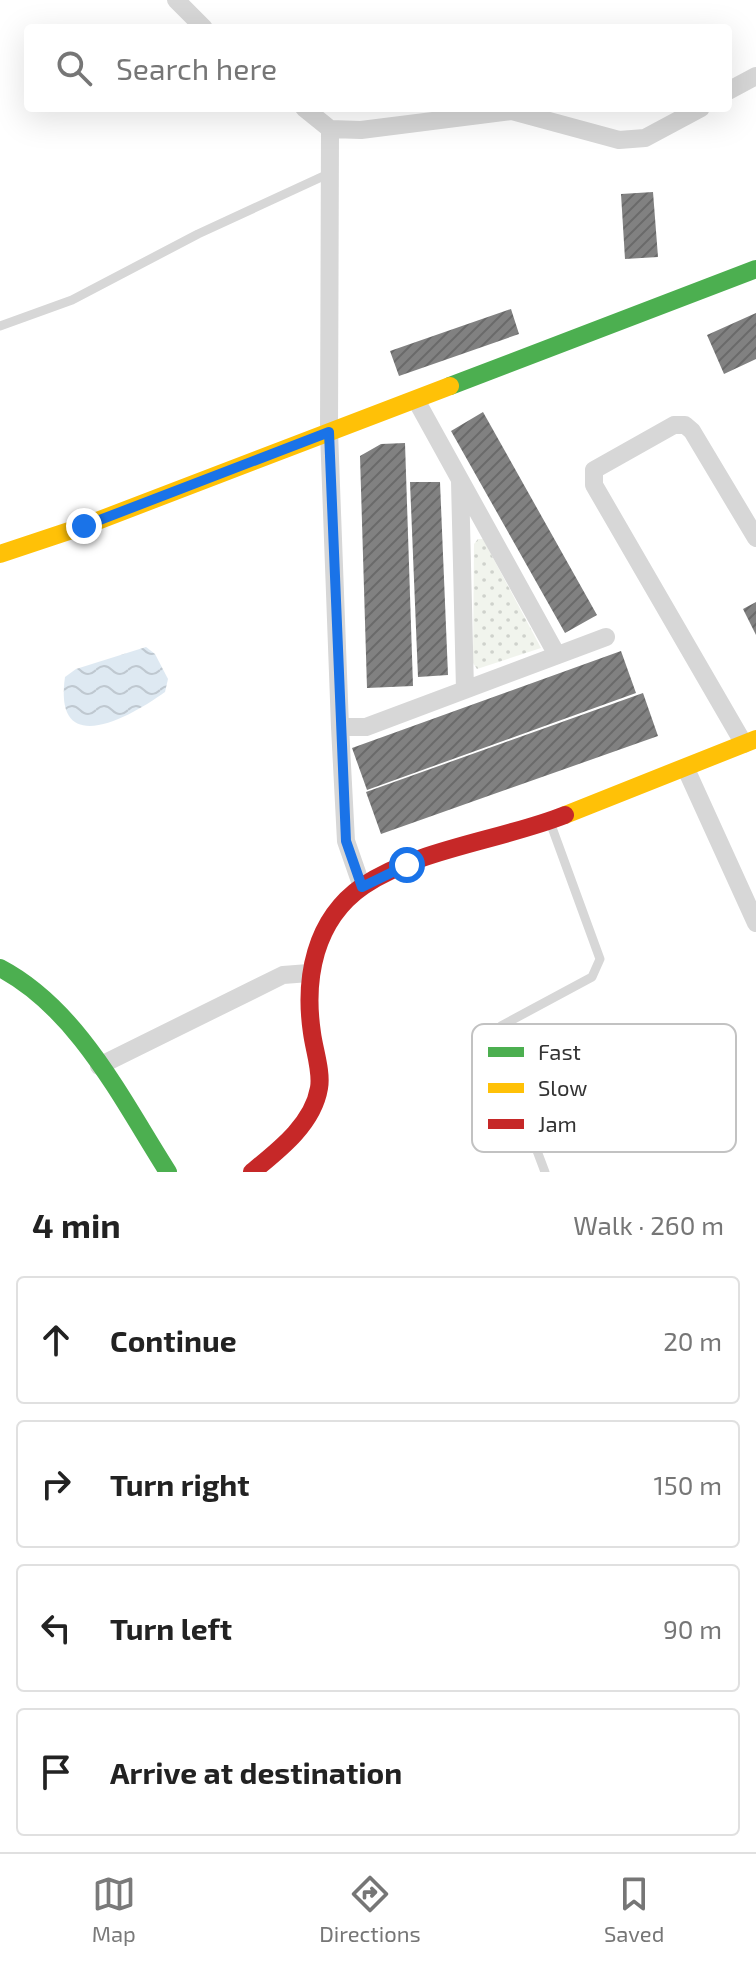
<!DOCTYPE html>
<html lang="en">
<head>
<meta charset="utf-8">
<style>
  body { margin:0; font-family:"Exo 2",sans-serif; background:#f6f6f6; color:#222 }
  .stop { position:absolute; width:24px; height:24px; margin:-18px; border:6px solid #1a73e8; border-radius:50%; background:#fff }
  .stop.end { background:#1a73e8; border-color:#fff; box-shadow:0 2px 8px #0008 }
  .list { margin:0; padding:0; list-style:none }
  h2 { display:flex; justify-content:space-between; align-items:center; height:104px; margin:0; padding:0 32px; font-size:34px }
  h2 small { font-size:26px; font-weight:400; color:#767676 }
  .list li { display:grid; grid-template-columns:52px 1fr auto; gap:24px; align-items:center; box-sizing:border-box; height:128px; margin:0 16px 16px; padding:0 16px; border:2px solid #e0e0e0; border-radius:8px }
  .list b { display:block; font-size:30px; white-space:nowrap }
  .list em { font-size:26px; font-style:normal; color:#767676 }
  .icon { flex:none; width:44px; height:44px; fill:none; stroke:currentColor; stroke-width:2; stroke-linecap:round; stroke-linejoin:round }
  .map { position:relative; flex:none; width:756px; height:1172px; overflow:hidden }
  .search { position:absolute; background:#fff; box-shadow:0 8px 32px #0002; left:24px; right:24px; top:24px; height:88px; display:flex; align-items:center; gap:20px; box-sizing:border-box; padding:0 28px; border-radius:8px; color:#767676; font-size:30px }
  .sheet { height:680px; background:#fff }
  nav { display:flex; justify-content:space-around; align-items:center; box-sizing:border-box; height:112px; border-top:2px solid #e0e0e0; background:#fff; font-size:22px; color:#767676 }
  nav a { display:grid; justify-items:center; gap:4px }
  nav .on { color:#7a7a7a }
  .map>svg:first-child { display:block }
</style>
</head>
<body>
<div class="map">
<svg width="756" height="1172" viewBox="0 0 756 1172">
  <defs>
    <pattern id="grass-dots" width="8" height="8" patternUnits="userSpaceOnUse" patternTransform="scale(2)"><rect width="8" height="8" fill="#f1f4ed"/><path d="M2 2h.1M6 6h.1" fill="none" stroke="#cfd2cc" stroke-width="1.8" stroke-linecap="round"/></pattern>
    <pattern id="water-waves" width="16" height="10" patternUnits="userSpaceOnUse" patternTransform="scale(2)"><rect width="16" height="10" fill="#dee9f2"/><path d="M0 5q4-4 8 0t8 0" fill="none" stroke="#bfc8d0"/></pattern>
    <pattern id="building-hatch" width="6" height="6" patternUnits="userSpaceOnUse" patternTransform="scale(2)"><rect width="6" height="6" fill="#818181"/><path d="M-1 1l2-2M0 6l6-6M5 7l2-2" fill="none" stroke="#6a6a6a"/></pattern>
  </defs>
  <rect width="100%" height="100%" fill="#fff"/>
  <!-- grass -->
  <path fill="url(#grass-dots)" d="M478,539H483L541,648L477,669L473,663L474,544Z"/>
  <!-- water -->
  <path fill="url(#water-waves)" d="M146,647L155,654L168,679L165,692C129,718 53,760 65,677L76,669Z"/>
  <!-- building -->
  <path fill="url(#building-hatch)" d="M653,192L658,257L625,259L621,194Z
    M511,309L519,334L399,376L390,351Z
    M756,313V359L724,374L707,335Z
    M483,412L597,615L565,633L451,431Z
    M405,443L413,686L367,688L360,456L381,444Z
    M410,482H440L448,675L418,677Z
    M756,602V635L743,609Z
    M621,651L636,693L367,790L352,748Z
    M643,693L658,736L381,834L366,792Z"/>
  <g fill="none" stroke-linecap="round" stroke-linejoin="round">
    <!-- lane -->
    <path stroke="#d7d7d7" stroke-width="9" d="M0,326L72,300L198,234L328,174
      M545,1172L499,1050L501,1026L592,977L600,959L550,822"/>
    <!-- street -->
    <path stroke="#d7d7d7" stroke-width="18" d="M176,0L204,28
      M728,91L756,76
      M304,108L330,129L361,130L512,111L619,140L645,138L701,108
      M330,129L329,432L340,727L346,841L362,887
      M416,400L557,655
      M460,481L465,690
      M340,727H366L606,637
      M744,744L594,485V470L674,425H685L692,431L756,538
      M686,769L756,923
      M99,1066L283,975L309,973"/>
    <!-- fast -->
    <path stroke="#4caf50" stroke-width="18" d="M450,386L756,269
      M0,968C78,1009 122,1100 168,1172"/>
    <!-- slow -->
    <path stroke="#ffc107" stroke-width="18" d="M0,554L84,526L450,386
      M565,815L756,739"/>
    <!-- jam -->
    <path stroke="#c62828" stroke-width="18" d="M252,1172C279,1150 313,1124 319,1088C322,1072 314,1049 312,1033C304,979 314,920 363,886C418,849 502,840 565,815"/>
  </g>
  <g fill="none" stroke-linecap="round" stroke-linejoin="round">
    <!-- route -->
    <path stroke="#1a73e8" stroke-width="10" d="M84,526L329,432L346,841L362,887L407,865"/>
  </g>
  <!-- legend -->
  <rect x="472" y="1024" width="264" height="128" rx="12" fill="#fff" stroke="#c2c2c2" stroke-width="2"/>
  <rect x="488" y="1047" width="36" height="10" fill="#4caf50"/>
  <rect x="488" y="1083" width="36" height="10" fill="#ffc107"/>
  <rect x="488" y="1119" width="36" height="10" fill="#c62828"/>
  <g font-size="22" fill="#333">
    <text x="538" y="1060">Fast</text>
    <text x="538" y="1096">Slow</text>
    <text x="538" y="1132">Jam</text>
  </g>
</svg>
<div class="stop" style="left:407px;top:865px"></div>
<div class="stop end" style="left:84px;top:526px"></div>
<div class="search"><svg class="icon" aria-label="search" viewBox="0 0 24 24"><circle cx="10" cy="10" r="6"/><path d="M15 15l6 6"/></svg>Search here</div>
</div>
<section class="sheet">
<h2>4 min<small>Walk · 260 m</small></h2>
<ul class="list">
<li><svg class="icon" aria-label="ahead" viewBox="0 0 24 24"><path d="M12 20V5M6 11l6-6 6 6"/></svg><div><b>Continue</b></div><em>20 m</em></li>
<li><svg class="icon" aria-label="right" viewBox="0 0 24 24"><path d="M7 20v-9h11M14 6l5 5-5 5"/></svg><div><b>Turn right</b></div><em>150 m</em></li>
<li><svg class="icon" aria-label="left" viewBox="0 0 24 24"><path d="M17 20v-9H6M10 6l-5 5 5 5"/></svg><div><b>Turn left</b></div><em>90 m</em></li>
<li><svg class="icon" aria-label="arrive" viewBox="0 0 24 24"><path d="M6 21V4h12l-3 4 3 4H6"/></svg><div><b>Arrive at destination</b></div></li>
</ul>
</section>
<nav>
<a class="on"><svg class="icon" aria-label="map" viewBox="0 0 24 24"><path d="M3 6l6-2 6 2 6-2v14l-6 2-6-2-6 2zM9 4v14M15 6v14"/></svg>Map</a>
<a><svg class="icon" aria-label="directions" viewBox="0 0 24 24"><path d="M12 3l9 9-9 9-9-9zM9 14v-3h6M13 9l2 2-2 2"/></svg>Directions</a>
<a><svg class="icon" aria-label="saved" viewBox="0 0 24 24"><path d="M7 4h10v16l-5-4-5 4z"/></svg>Saved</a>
</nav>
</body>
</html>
